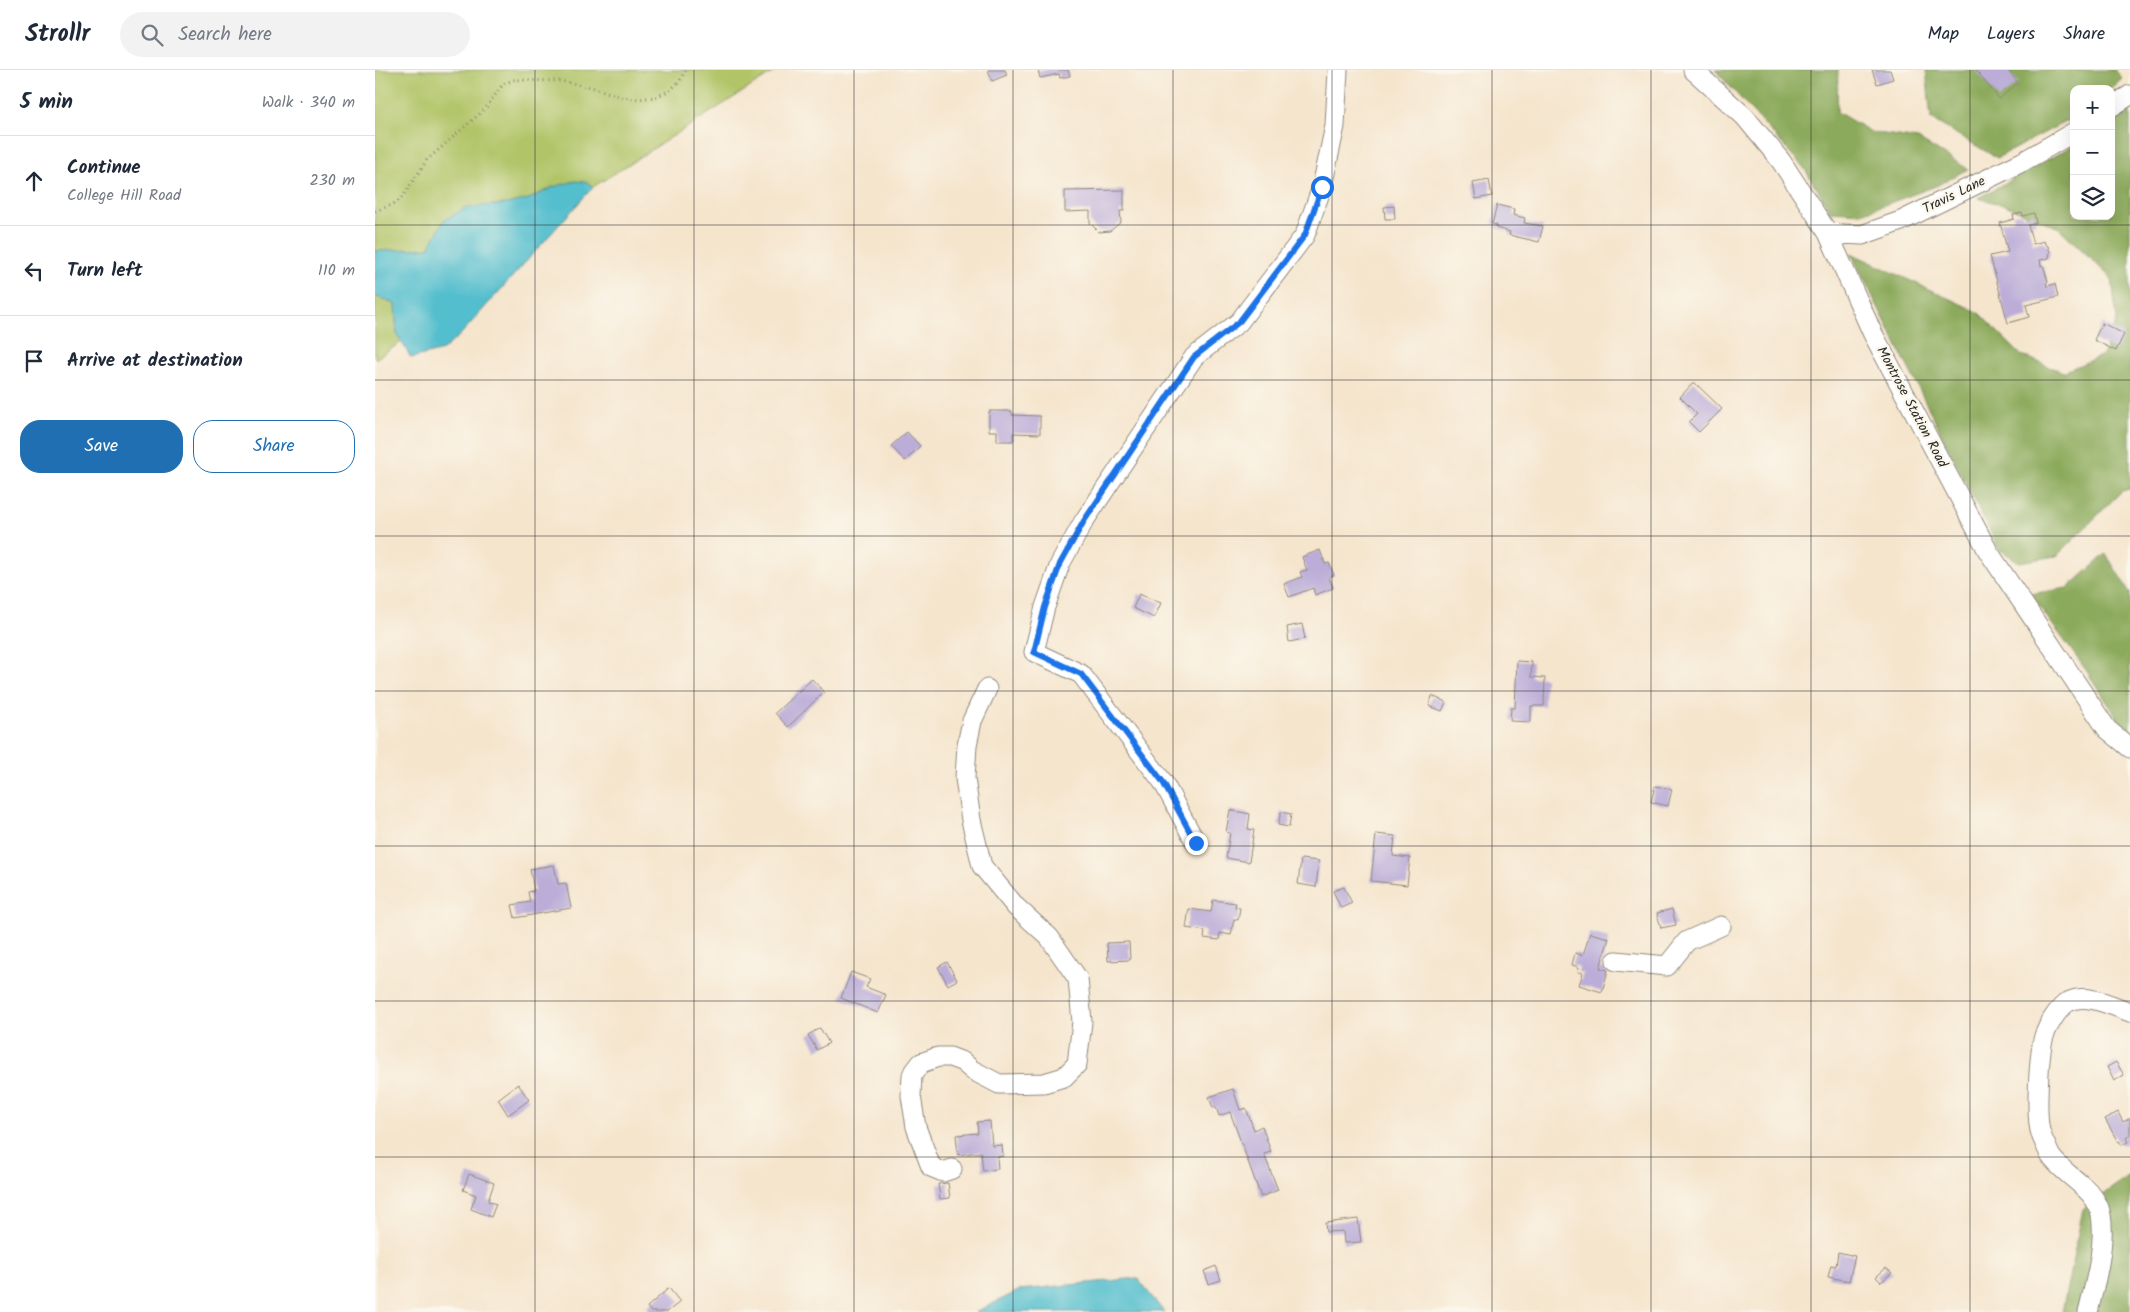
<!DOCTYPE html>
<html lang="en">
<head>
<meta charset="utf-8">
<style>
  body { margin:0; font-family:Kalam,sans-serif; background:#f2f2f3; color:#1f2937 }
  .controls { position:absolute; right:15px; top:15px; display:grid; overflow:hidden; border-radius:10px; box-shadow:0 5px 20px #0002 }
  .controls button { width:45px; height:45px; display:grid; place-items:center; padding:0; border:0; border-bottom:1px solid #e0e1e3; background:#fff; color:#1f2937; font:25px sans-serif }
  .stop { position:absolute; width:15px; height:15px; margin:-11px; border:4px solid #1a73e8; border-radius:50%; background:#fff }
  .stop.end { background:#1a73e8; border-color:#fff; box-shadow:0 1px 5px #0008 }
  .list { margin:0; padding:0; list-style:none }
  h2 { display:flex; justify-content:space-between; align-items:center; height:65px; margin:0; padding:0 20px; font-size:21px }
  h2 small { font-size:16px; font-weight:400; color:#747a83 }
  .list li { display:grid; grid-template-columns:32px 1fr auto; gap:15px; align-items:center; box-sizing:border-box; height:90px; padding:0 20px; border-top:1px solid #e0e1e3 }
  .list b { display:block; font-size:19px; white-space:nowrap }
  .list p { margin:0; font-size:16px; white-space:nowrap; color:#747a83 }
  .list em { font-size:16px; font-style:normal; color:#747a83 }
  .actions { display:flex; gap:10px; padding:15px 20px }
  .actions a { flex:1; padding:11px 0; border:1px solid #1f6fb2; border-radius:20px; text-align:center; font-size:18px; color:#1f6fb2 }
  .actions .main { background:#1f6fb2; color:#fff }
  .icon { flex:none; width:28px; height:28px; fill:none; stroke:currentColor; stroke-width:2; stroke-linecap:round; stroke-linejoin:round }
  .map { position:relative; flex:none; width:1755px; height:1242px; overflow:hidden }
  header { display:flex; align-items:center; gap:30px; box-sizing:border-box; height:70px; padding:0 25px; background:#fff; border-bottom:1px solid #e0e1e3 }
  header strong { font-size:24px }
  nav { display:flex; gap:28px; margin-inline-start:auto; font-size:18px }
  .search { width:350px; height:45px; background:#f2f2f3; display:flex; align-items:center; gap:12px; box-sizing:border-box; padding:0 18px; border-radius:28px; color:#747a83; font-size:19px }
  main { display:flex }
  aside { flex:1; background:#fff }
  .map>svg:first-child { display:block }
</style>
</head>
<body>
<header>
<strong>Strollr</strong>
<div class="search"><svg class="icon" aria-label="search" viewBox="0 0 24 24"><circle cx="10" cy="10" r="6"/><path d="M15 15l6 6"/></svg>Search here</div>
<nav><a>Map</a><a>Layers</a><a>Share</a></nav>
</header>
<main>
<aside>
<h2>5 min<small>Walk · 340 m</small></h2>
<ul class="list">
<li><svg class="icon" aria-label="ahead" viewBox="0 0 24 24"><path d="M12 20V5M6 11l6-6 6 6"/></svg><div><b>Continue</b><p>College Hill Road</p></div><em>230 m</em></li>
<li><svg class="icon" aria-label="left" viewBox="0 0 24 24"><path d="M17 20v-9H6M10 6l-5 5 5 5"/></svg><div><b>Turn left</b></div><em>110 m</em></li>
<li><svg class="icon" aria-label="arrive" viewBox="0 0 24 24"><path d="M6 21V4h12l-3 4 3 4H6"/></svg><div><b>Arrive at destination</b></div></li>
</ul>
<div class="actions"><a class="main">Save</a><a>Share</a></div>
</aside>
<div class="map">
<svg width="1755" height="1242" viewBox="0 0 1755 1242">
  <rect width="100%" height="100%" fill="#fbf7ec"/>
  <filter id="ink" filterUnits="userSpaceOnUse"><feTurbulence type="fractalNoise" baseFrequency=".02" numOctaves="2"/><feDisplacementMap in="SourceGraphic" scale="10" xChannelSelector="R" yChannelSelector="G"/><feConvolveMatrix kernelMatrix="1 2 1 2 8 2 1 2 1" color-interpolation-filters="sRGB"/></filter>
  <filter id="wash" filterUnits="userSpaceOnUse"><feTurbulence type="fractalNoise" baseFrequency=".0096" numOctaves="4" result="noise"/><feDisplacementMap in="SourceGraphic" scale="20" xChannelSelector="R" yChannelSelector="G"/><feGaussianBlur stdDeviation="1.12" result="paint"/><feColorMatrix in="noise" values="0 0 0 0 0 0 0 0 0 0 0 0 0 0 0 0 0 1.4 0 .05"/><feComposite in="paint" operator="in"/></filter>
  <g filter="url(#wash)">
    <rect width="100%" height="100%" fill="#f5e5cd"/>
    <!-- green -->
    <path fill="#b1c468" stroke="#6e784a" d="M0,0H402L218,117L212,112L178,117L154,129L69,150L54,178L0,181Z
      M0,226L20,234L22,264L27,272L0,289Z"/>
    <!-- forest -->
    <path fill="#8caa5c" stroke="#5c6a44" d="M1340,0H1463L1462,42L1496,62L1543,69L1593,99L1561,116L1487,143L1456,141L1429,98Z
      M1551,0H1740L1747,9L1736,19H1699V47L1622,88L1556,49Z
      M1755,41V419L1747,421L1682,486L1644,492L1624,479L1476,183L1603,242L1646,285L1688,302L1728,285L1742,251L1737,209L1684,158L1635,137L1603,128L1699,75V146H1736V52Z
      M1731,484L1755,523V660L1747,655L1711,600L1655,524L1693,518Z
      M1755,1105V1242H1687L1708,1139Z"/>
    <!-- water -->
    <path fill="#52becd" stroke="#3e747c" d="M200,111L212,112L218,117L85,265L68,280L36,288L22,264L20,234L0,226V181L54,178L69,150L92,137L131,134L154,129L178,117Z
      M762,1208L789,1242H601L645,1220Z"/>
    <g id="blocks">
      <!-- building -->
      <path fill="#bbadd8" d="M613,0H630L632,5L617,11Z
        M663,0H693L695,6L685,8L684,4L665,8Z
        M1497,0H1515L1518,9L1502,14Z
        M1601,0H1633L1643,13L1624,29Z
        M1114,110L1117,126L1101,129L1098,113Z
        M749,120V141H745L746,152L735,161L724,162L715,153V141L690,142V121Z
        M1122,135L1139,139L1138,145L1150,148L1149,153L1168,156L1164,172L1134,165L1135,162L1121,158L1122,155L1117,154Z
        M1019,136L1020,149H1010L1009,137Z
        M1647,143L1648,146L1659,143L1661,153L1653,155L1658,174L1669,171L1670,174L1673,176L1675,182L1674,188L1665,190L1666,196L1668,195L1673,212L1671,213L1672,216L1680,214L1683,227L1651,235L1654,247L1633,253L1615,186L1633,182L1625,153L1639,149L1638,145Z
        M1727,253L1749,264L1741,281L1719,270Z
        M1319,312L1347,339L1324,362L1314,352L1322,344L1305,327Z
        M614,341H637V345L665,346V364L638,363V371H622V361H614Z
        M532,362L545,376L530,391L516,376Z
        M945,480L950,494L954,493L959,505L954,507L958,518L940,525L938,518L914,527L909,514L927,507L925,502L932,500L927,487Z
        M764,524L786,533L779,548L758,538Z
        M927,554L930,569L914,572L912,557Z
        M1142,591L1157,592L1156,607L1170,608L1169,636H1156V652L1135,651L1136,638H1140Z
        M437,609L449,622L413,657L400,643Z
        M1057,626L1071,632L1067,641L1054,636Z
        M1280,716L1297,719L1293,736L1276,732Z
        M855,740L875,744L873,759L879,760L874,792L851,788L855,763L851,762Z
        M906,742L916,744L914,757L903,755Z
        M1001,764L1020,766L1018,786L1035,788L1032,815L996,811Z
        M926,789L944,791L941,817L923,814Z
        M179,795L183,814L191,813L196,838L140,848L137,835L155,832L153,822L159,821L155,799Z
        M969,817L977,833L966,838L958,821Z
        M838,830L861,833L860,837L865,838L863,850L859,849L856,865L845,863L844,870L829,868L830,861L811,858L814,839L836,842Z
        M1297,839L1301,855L1286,858L1282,843Z
        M1215,863L1234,868L1225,898L1233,900L1227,922L1204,915L1208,903L1203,902L1204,897L1197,895L1200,883L1208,885Z
        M754,872L755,890L733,891L732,873Z
        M572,892L582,910L573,915L563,897Z
        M476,902L495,909L491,917L511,925L503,943L466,928Z
        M445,958L454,973L442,980L433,965Z
        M1741,992L1749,1005L1739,1011L1732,997Z
        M143,1014L154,1030L133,1045L123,1029Z
        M858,1019L865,1040L871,1038L879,1060L887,1056L896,1082L889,1084L903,1120L886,1127L855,1042L844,1046L841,1037L838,1038L834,1027Z
        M1743,1042L1748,1052L1755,1048V1065L1751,1068L1753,1072L1747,1075L1744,1071L1743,1072L1730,1049Z
        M615,1051L617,1076L627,1075L628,1086L622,1087L623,1099L608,1101L606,1082L583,1085L581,1065L603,1063L602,1052Z
        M94,1104L119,1113L113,1131L121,1134L116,1147L96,1139L101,1125L88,1120Z
        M573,1113L575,1128L565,1129L563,1114Z
        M983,1149L986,1172L969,1173L968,1161L951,1162L950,1153Z
        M1463,1182L1480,1186L1474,1211L1453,1207L1456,1195L1461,1196Z
        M841,1196L846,1210L834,1214L829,1201Z
        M1511,1198L1517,1203L1506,1212L1501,1207Z
        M294,1218L305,1232L292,1242H276L272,1237Z"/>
    </g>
  </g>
  <g filter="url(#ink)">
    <use href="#blocks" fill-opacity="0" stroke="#90887c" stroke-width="1"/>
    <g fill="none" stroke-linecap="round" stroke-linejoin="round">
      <!-- minor casing -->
      <g stroke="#90887c" stroke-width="21">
        <path id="minor" d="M1318,0L1370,47L1406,91L1453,163L1497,262L1613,481L1732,659L1755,678
          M1736,37L1755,25
          M1453,163L1487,165L1526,151L1647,92L1699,62
          M821,773L788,712L706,604L659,582L670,537L685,494L709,451L819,287L864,252L930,165L947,117L960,56L963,0
          M1241,891L1292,896L1312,871L1346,856
          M577,1099L568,1102L556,1097L541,1057L536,1026L537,1005L546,993L563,987H575L588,992L597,1000L624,1014L669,1013L689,1007L702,994L707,952L703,909L674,867L641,837L607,796L596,750L590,708L592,675L597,651L612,619
          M1713,1242C1720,1214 1731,1173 1726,1145C1721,1117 1688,1106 1675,1085C1672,1078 1668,1070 1666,1064C1660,1047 1664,983 1669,966C1673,955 1683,938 1693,932C1711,922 1738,936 1755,942"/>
      </g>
      <!-- path -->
      <path stroke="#90887c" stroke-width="3" stroke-dasharray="1 4" stroke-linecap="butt" d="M0,141L17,135L26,129L52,90L110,39L128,14L139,10L186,11L216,17L247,27L264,29L280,27L294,21L304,12L311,0"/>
      <!-- minor -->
      <use href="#minor" stroke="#fff" stroke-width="19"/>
    </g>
  </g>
  <g fill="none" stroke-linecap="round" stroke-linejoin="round" filter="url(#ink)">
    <!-- route -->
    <path stroke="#1a73e8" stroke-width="6" d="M821,773L788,712L706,604L659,582L670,537L685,494L709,451L819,287L864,252L930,165L947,117"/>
  </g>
  <!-- grid -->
  <path fill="none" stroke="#2b2b2b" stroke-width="1" stroke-opacity="0.55" d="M160,0V1242M319,0V1242M479,0V1242M638,0V1242M798,0V1242M957,0V1242M1117,0V1242M1276,0V1242M1436,0V1242M1595,0V1242M0,155H1755M0,310H1755M0,466H1755M0,621H1755M0,776H1755M0,931H1755M0,1087H1755"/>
  <g text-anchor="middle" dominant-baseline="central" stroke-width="5" stroke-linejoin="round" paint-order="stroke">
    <!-- street labels -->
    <g font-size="14" fill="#2b2b2b" stroke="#fbf7ec">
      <text transform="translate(1579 125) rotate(-26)">Travis Lane</text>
      <text transform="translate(1537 337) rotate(62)">Montrose Station Road</text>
    </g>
  </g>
</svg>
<div class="controls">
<button>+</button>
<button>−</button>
<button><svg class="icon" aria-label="layers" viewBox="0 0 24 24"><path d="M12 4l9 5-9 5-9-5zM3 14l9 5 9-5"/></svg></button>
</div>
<div class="stop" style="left:947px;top:117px"></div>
<div class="stop end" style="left:821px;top:773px"></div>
</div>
</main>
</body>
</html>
